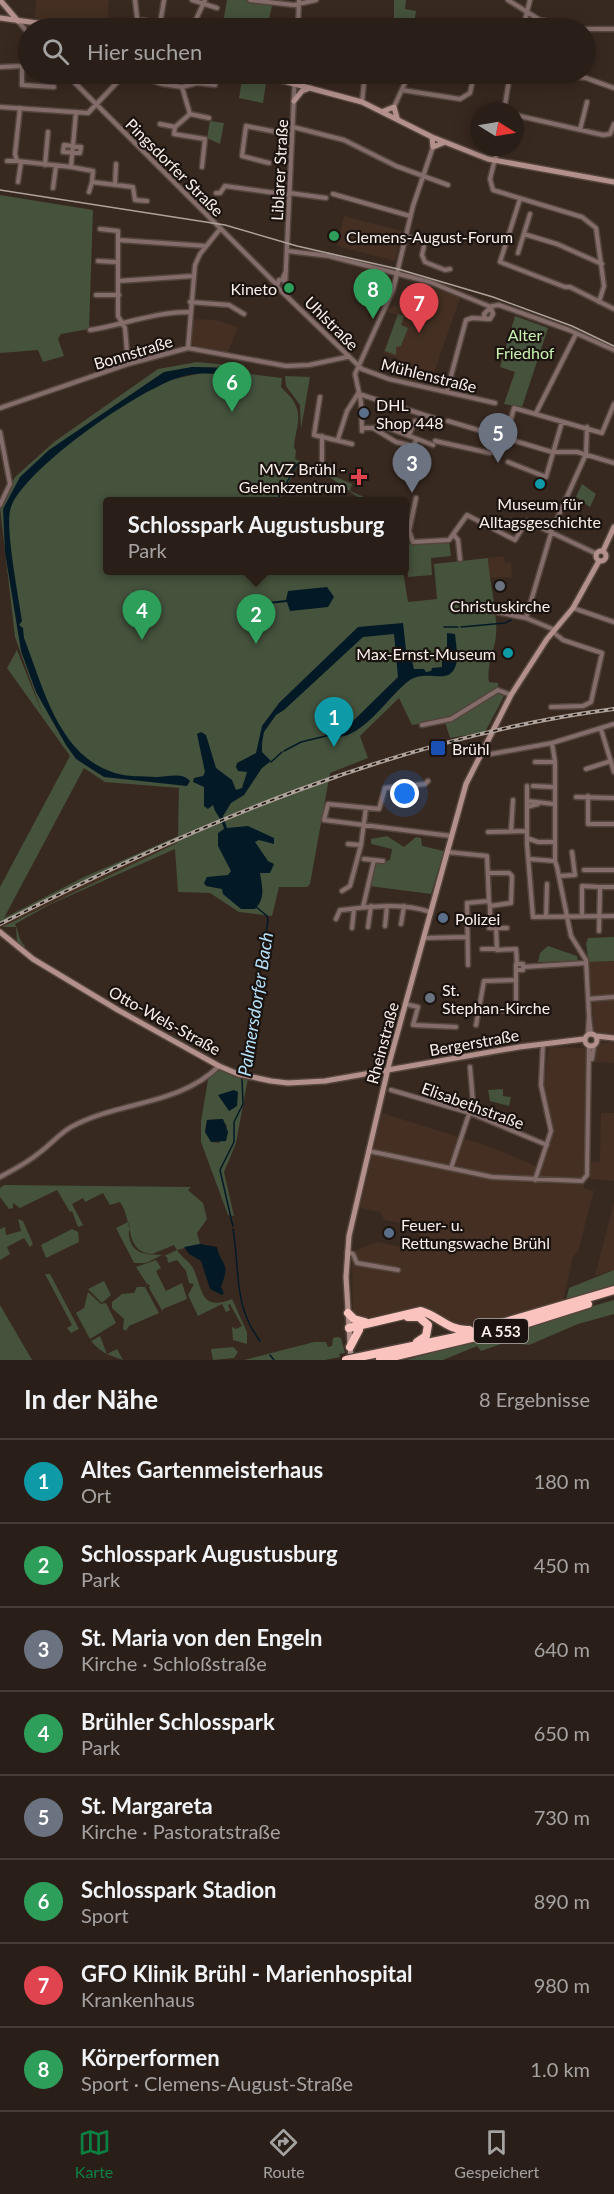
<!DOCTYPE html>
<html lang="de">
<head>
<meta charset="utf-8">
<style>
  body { margin:0; font-family:Lato,sans-serif; background:#362c25; color:#f1f3f6 }
  .compass { position:absolute; left:470px; top:102px; width:54px; height:54px; border-radius:50%; background:#2a1f18; box-shadow:0 3px 15px #0003; rotate:101deg }
  .you { position:absolute; left:405px; top:794px; width:21px; height:21px; margin:-15px; border:4px solid #fff; border-radius:50%; background:#1a73e8; box-shadow:0 0 0 9px #1a73e833 }
  .badge { display:grid; place-items:center; width:39px; height:39px; border-radius:50%; background:#0b8043; color:#fff; font-size:20px; font-weight:700 }
  .pin { position:absolute; translate:-50% -50px; filter:drop-shadow(0 2px 3px #0008) }
  .pin::after { content:''; position:absolute; top:32px; width:21px; height:18px; background:inherit; clip-path:polygon(0 0,100% 0,50% 100%) }
  .popup { position:absolute; left:103px; top:497px; width:306px; height:78px; box-sizing:border-box; display:grid; place-content:center; border-radius:6px; background:#2a1f18; filter:drop-shadow(0 2px 4px #0005); font-size:20px; white-space:nowrap; color:#a5a2a2 }
  .popup b { font-size:22px; color:#f1f3f6 }
  .popup::after { content:''; position:absolute; left:50%; top:100%; margin-left:-12px; border:12px solid transparent; border-top-color:#2a1f18 }
  .list { margin:0; padding:0; list-style:none }
  h2 { display:flex; justify-content:space-between; align-items:center; height:78px; margin:0; padding:0 24px; font-size:26px }
  h2 small { font-size:20px; font-weight:400; color:#a5a2a2 }
  .list li { display:grid; grid-template-columns:39px 1fr auto; gap:18px; align-items:center; box-sizing:border-box; height:84px; padding:0 24px; border-top:2px solid #463d37 }
  .list b { display:block; font-size:22px; white-space:nowrap }
  .list p { margin:0; font-size:20px; white-space:nowrap; color:#a5a2a2 }
  .list em { font-size:20px; font-style:normal; color:#a5a2a2 }
  .icon { flex:none; width:33px; height:33px; fill:none; stroke:currentColor; stroke-width:2; stroke-linecap:round; stroke-linejoin:round }
  .map { position:relative; flex:none; width:614px; height:1360px; overflow:hidden }
  .search { position:absolute; background:#2a1f18; box-shadow:0 3px 15px #0003; left:18px; right:18px; top:18px; height:66px; display:flex; align-items:center; gap:15px; box-sizing:border-box; padding:0 21px; border-radius:33px; color:#a5a2a2; font-size:22px }
  .sheet { height:750px; background:#2a1f18 }
  nav { display:flex; justify-content:space-around; align-items:center; box-sizing:border-box; height:84px; border-top:2px solid #463d37; background:#2a1f18; font-size:16px; color:#a5a2a2 }
  nav a { display:grid; justify-items:center; gap:3px }
  nav .on { color:#0b8043 }
  .map>svg:first-child { display:block }
</style>
</head>
<body>
<div class="map">
<svg width="614" height="1360" viewBox="0 0 614 1360">
  <rect width="100%" height="100%" fill="#382920"/>
  <!-- built -->
  <path fill="#442f22" d="M36,0H109L107,26L35,18Z
    M344,216L402,231L395,261L337,246Z
    M428,286L460,298L430,384L392,377L398,358L383,353L398,315L387,312L389,308L425,298Z
    M191,319L216,320L238,327L228,352L191,345Z
    M504,556L505,563L511,562L512,577L489,578L488,558Z
    M208,823L182,841L0,928V922Z
    M614,961V1034L601,1035L594,1030L589,962Z
    M614,1042V1063L595,1062L596,1048L602,1043Z
    M549,1047L586,1048L584,1188L594,1191L578,1251L573,1257L563,1301L496,1321L464,1325L451,1324L423,1306L369,1318L353,1313L352,1252L377,1242L416,1250L421,1227L384,1220L380,1212L360,1208L382,1113L491,1147L541,1168L553,1130L544,1084Z
    M601,1113H614V1181L590,1179L591,1162H600Z
    M614,1202V1270L595,1276Z"/>
  <!-- green -->
  <path fill="#45523c" fill-rule="evenodd" d="M227,0H246L272,6L267,28H222Z
    M394,0H406L405,9L416,11L414,24L394,22Z
    M242,79L266,83L263,103L239,98Z
    M210,121L224,123L220,144L207,138Z
    M0,195L93,210L89,329L61,334L58,339L64,356L43,362L38,350L0,353Z
    M398,314L404,316L401,325L408,328L401,346L396,347V355L385,351L384,353Z
    M515,316L548,328L522,407L504,404L515,372L500,367Z
    M197,362L239,366V370H248L251,374L282,378L281,387C285,392 291,396 294,402C303,417 295,431 294,447L296,451L295,459L352,484L350,491L374,501H359L360,499L331,478L307,470L303,465H298L279,500L281,501L107,502V570L403,571L408,602L437,599L434,564L488,558C489,580 498,614 496,635C495,651 486,665 489,682L498,683V687L491,691L496,689L497,692L504,694L503,698L485,732L450,738L444,719L412,725L399,698L360,736L368,758L330,773L310,884L307,887H279L272,916L239,912L210,893L178,892L175,849L49,905L15,924C19,931 18,940 25,946L24,948L17,942L16,927H2L177,843L178,838L84,881L0,924V887L70,756L7,668L17,650L43,715L15,637L0,507L15,477L54,442L158,369ZM192,367L229,368V374L202,373L174,379ZM84,768L105,782L179,788L178,836L84,877L4,918Z
    M285,376L310,377L301,429L300,405L286,386Z
    M582,484L596,494L590,507L576,497Z
    M449,541L451,556L431,558L432,575L408,577L406,544Z
    M387,836L404,847L416,837L421,838L422,846L444,851L431,894L369,886L375,864L390,860L392,849L371,844V839Z
    M614,937V961L589,962L586,944L588,938Z
    M548,946L577,956L578,961L538,962L540,953Z
    M218,1068L248,1078L236,1143L224,1172L234,1216L228,1215L201,1142V1121L209,1074ZM222,1119L227,1126L219,1143L212,1142L205,1132L207,1120Z
    M503,1089V1096L511,1097L509,1106L490,1101L488,1090Z
    M4,1185L191,1187L188,1190L203,1203L207,1219L197,1233L200,1244L177,1250C181,1257 189,1261 193,1268C203,1289 200,1312 232,1299L247,1332V1344L233,1340L232,1327L236,1329L242,1326L230,1304L228,1305L230,1310L226,1312L222,1304L198,1316L188,1295L194,1284L189,1283L186,1271L177,1260L168,1263L167,1257L164,1256L177,1250L174,1245L152,1254C124,1252 134,1222 120,1202L110,1205L103,1193L85,1202L83,1198L72,1204L83,1225L78,1227L72,1211L70,1212L57,1190L20,1208L13,1203V1208L9,1209L0,1197V1188Z
    M18,1219L23,1221L33,1244L30,1247L24,1238L7,1247L10,1254L0,1260V1229L5,1227L6,1235L21,1231Z
    M128,1222C131,1228 128,1230 129,1236C132,1256 149,1254 162,1255L146,1263H134L116,1228Z
    M72,1229L78,1232L79,1242L46,1258L41,1245Z
    M156,1260L161,1268L156,1271L166,1291L182,1283L187,1299L163,1309V1312L149,1288L150,1285L147,1284L136,1267Z
    M614,1270V1286L566,1301L569,1288Z
    M45,1274H50L79,1329L71,1333L67,1328L72,1325Z
    M104,1281L111,1295L102,1303L88,1289Z
    M137,1287H145L159,1313L129,1326L126,1331L123,1329L124,1319L112,1308V1302L122,1294L134,1293Z
    M88,1292L101,1304L106,1303L116,1323L90,1339L76,1313L84,1308Z
    M614,1300V1314L578,1324L529,1345L507,1342L481,1351L477,1346L443,1360H406Z
    M0,1305L32,1360H0Z
    M100,1336L107,1354L117,1349L123,1360C109,1355 101,1353 91,1341Z
    M337,1337L341,1338L345,1353L339,1354L340,1357L325,1360H244L314,1342H326L328,1347L332,1346L333,1338Z
    M233,1347L238,1352L234,1358L213,1360L211,1349Z"/>
  <!-- water -->
  <path fill="#031a26" d="M192,367L229,368L230,374C214,374 199,372 184,376C143,386 26,467 11,507C4,524 19,599 22,621L19,625L23,628L24,638C43,686 58,756 115,773C128,777 142,776 156,777C167,777 182,772 190,781L187,786L104,777L76,759L66,745L36,692L21,651L5,552L3,509L20,477L49,450L164,372Z
    M327,587L334,597L328,607L290,611L287,602L268,604L259,610L254,605L259,597L268,602L286,600L288,591Z
    M403,623L407,659L412,661L414,669H424L426,672L431,671L432,668L442,667V659L447,655V633L455,634C456,646 461,666 450,674C442,680 423,671 410,680C389,695 364,737 337,737L336,730L349,725L398,677L394,634L363,637L284,710L276,715L264,732L262,743V752L271,761L262,768L244,795L231,803L223,816L227,828L248,826L274,838V844L259,840L255,842L268,861L274,864L270,873H260C262,886 266,898 255,909H241L223,894L222,889L206,886L204,883L207,877L228,875L231,871L218,846V833L224,829C222,818 215,814 213,805L208,809L204,806V787L193,782L194,778L203,776L205,772L197,734L201,732L206,735L216,768L232,780L236,790L242,788L247,772L238,771L236,767L237,763L256,753L262,726L279,703L358,627Z
    M234,1090L238,1092L237,1106L229,1111L218,1095Z
    M223,1119L228,1132L226,1141L211,1142L205,1132L207,1120Z
    M200,1244L217,1247C222,1269 231,1260 221,1287L224,1293L222,1295L210,1289L201,1261L189,1254L184,1247Z"/>
  <g fill="none" stroke-linecap="round" stroke-linejoin="round">
    <!-- stream -->
    <path stroke="#031a26" stroke-width="1.5" d="M276,502L297,464
      M444,627H458
      M461,627L505,623L511,620
      M284,751L301,742L330,735
      M271,762L282,752
      M242,1073L268,921L267,916L255,906
      M231,1218L220,1170L234,1142V1122L243,1104L242,1078
      M231,1219L233,1226
      M233,1229C240,1271 233,1305 260,1341
      M270,1355L274,1360"/>
    <!-- street casing -->
    <g stroke="#53453c" stroke-width="7">
      <path id="street" d="M135,0L138,26
        M192,0L217,8
        M250,0L294,5L316,0
        M508,0L540,20L581,28
        M142,20L160,24L164,0
        M18,21L28,33
        M160,24L174,28
        M192,28L205,0
        M298,28L299,0
        M343,28L391,26V28
        M523,28L530,0
        M586,29H614
        M28,57L22,66V85L54,87
        M0,67L22,66
        M66,74L276,284
        M131,74L162,84L182,87L190,114
        M554,74L586,78L614,88
        M182,87L197,83L215,85
        M402,90L460,99L470,93L474,74
        M362,102L365,74
        M0,107L88,113L125,74
        M394,107L409,74
        M20,108L15,154L17,161L71,167
        M504,111L510,74
        M76,112L71,167L93,171L92,182L133,187L135,200L147,201
        M190,114L175,127L174,134L205,139L202,167
        M190,114L209,118
        M515,115L603,135L610,134L614,124
        M160,124L175,127
        M293,127L344,140L396,166L448,185
        M580,130L587,102
        M64,145L81,147L80,153L63,152Z
        M498,147L490,179L493,190L582,217L596,228L604,286L599,302
        M7,161H17
        M269,163L242,156L246,126L292,135
        M45,165L48,132
        M18,182L21,162
        M115,185L116,164
        M53,188L56,166
        M89,192L92,182
        M216,193H220L225,186L290,195
        M290,193L326,198
        M333,194L410,216
        M520,199L500,262L565,287H570L614,309
        M100,229L118,231V316L125,328L128,364
        M524,234L557,244L602,264
        M406,236L425,242L422,255L425,262L445,270L450,269
        M118,240L206,246
        M288,251L329,256L430,282L491,307
        M518,253L530,214
        M98,261L116,262
        M279,280L277,287L362,369L389,379L495,403
        M282,280L286,271
        M118,281L193,276
        M285,288L295,74
        M96,295H119
        M190,302L229,305L244,314
        M485,319L484,314L492,306L499,305L569,330L614,350
        M90,330C123,325 154,312 189,312
        M188,348L195,265L200,254L220,229
        M447,391L466,320L472,318L490,319L493,314L491,308
        M359,394L434,418
        M320,397L314,435L352,444
        M0,408L128,364L188,348L286,366L309,365L347,357
        M536,413L576,334
        M448,421L552,452H577L614,463
        M362,428H388L433,445
        M373,428L396,442L413,446L417,439
        M362,431L361,402L355,374L393,290L413,206L433,147
        M0,432L10,484L0,505
        M409,435L415,421
        M322,436V461
        M506,437L514,408L602,433L614,404
        M338,439L347,411L359,392
        M435,441L490,453
        M508,462L546,477L562,422
        M416,498L409,531L413,542L449,540L467,515L515,540L527,521L597,554
        M454,535L458,540L460,559
        M573,608L614,622
        M491,611L526,618L555,630
        M526,618L552,530L586,454L587,427
        M551,707L583,706L591,702L602,653L563,640L553,632
        M422,725L451,719L498,690L511,695
        M601,729L614,772
        M552,743L555,762V861
        M481,751L491,754L552,743L614,724
        M535,762H555
        M586,769L611,761
        M428,781L425,784L385,788L379,809L328,804L324,820L451,836
        M527,786V844L533,917L614,916
        M533,786L553,787
        M588,796V824H614
        M576,797L614,798
        M527,801L554,804
        M527,807L538,804
        M511,831L513,800
        M488,832L527,831
        M527,838L538,842H555
        M348,844L361,845
        M447,852L487,856L489,901L467,903L468,965
        M364,859L383,861
        M529,859L555,861L557,867L571,936L586,960L589,1016
        M584,870H614
        M488,873H509L512,876L511,903L490,906L489,901
        M559,876L575,875L572,852
        M342,891L350,886L361,845L366,808
        M490,906V915
        M363,907L374,860
        M582,916V886L600,887
        M546,917L547,884
        M336,919L340,910C370,907 401,902 430,912
        M401,924L404,906
        M385,926L387,906
        M368,927L371,906
        M352,928L354,909
        M489,928H496
        M507,928H496L497,950L516,949L517,964
        M599,931L600,887H614
        M424,938L467,937
        M482,949H497
        M516,970H523V967L586,963
        M588,999L614,997
        M405,1004L418,1007L413,1025L456,1027
        M478,1011L516,1010V980
        M476,1025L484,981L516,980V964H523V967
        M588,1034L589,1016L591,1034
        M592,1059L594,1046
        M391,1090L470,1113L547,1145
        M369,1151L492,1177L582,1181L587,1175L589,1046
        M451,1168L473,1102L470,1067
        M0,1177C13,1170 27,1163 39,1153C50,1145 59,1134 71,1127C118,1101 179,1106 219,1066
        M535,1180L551,1131L541,1085L543,1044
        M347,1252L353,1254L357,1263L398,1270"/>
    </g>
    <!-- secondary casing -->
    <g stroke="#53453c" stroke-width="8">
      <path id="secondary" d="M0,0L18,21
        M0,18L74,28
        M133,28L138,25L140,28
        M257,74L362,102L432,137L488,159L614,182
        M294,101L302,91L310,88
        M384,111L394,107L397,118
        M432,137L433,147L443,143
        M596 556a5 5 0 1 1 10 0a5 5 0 1 1-10 0Z
        M603,551L614,527
        M0,932L33,959L118,1010L219,1066L238,1074L271,1081L288,1083L325,1081L519,1047L584,1039
        M585 1040a6 6 0 1 1 12 0a6 6 0 1 1-12 0Z
        M596,1036L614,1038
        M351,1360L346,1277L349,1236L390,1060L466,784L511,695L547,639L573,608L599,561"/>
    </g>
    <!-- highway casing -->
    <g stroke="#53453c" stroke-width="11">
      <path id="highway" d="M348,1313L354,1319L365,1322
        M408,1317H419L428,1325L426,1336L417,1342
        M349,1328L421,1311C439,1316 448,1331 469,1330
        M350,1347L359,1330
        M355,1358L451,1338L614,1290
        M380,1360L509,1329L588,1304"/>
    </g>
    <!-- street -->
    <use href="#street" stroke="#836c6a" stroke-width="4"/>
    <!-- secondary -->
    <use href="#secondary" stroke="#b3908c" stroke-width="5"/>
    <!-- highway -->
    <use href="#highway" stroke="#fbc3bd" stroke-width="8"/>
    <!-- tram -->
    <path stroke="#afa29b" stroke-width="1.5" d="M0,190L225,225L297,246L398,269L493,297L572,326L614,346"/>
    <!-- rail casing -->
    <g stroke="#afa29b" stroke-width="4">
      <path id="rail" d="M0,924C192,826 398,737 614,709"/>
    </g>
    <!-- rail -->
    <use href="#rail" stroke="#1a130f" stroke-width="1.5" stroke-dasharray="4.5" stroke-linecap="butt"/>
    <!-- highway-bridge casing -->
    <g stroke="#53453c" stroke-width="11" stroke-linecap="butt">
      <path id="highway-bridge" d="M346,1360L355,1358"/>
    </g>
    <!-- highway-bridge -->
    <use href="#highway-bridge" stroke="#fbc3bd" stroke-width="8"/>
  </g>
  <!-- markers -->
  <g fill="#2e9e5b" stroke="#1a130f" stroke-width="2">
    <circle cx="334" cy="236" r="6"/>
    <circle cx="289" cy="288" r="6"/>
  </g>
  <g fill="#5c6f8a" stroke="#1a130f" stroke-width="2">
    <circle cx="364" cy="413" r="6"/>
    <circle cx="443" cy="918" r="6"/>
    <circle cx="389" cy="1233" r="6"/>
  </g>
  <path fill="#e0444e" stroke="#1a130f" stroke-width="2" d="M356 468h6v6h6v6h-6v6h-6v-6h-6v-6h6z"/>
  <g fill="#0f9aa8" stroke="#1a130f" stroke-width="2">
    <circle cx="540" cy="484" r="6"/>
    <circle cx="508" cy="653" r="6"/>
  </g>
  <g fill="#6b7280" stroke="#1a130f" stroke-width="2">
    <circle cx="500" cy="586" r="6"/>
    <circle cx="430" cy="998" r="6"/>
  </g>
  <rect fill="#1a4fb4" stroke="#1a130f" stroke-width="2" x="430" y="740" width="16" height="16" rx="3"/>
  <g text-anchor="middle" dominant-baseline="central" stroke-width="4.5" stroke-linejoin="round" paint-order="stroke">
    <!-- shield labels -->
    <rect fill="#1a130f" stroke="#b7ada8" stroke-width="1.5" x="474" y="1319" width="54" height="24" rx="4.5"/>
    <g font-size="15" font-weight="bold" fill="#faefe9">
      <text x="501" y="1331">A 553</text>
    </g>
    <!-- street labels -->
    <g font-size="16" fill="#faefe9" stroke="#1a130f">
      <text transform="translate(175 167) rotate(45)">Pingsdorfer Straße</text>
      <text transform="translate(279 170) rotate(-87)">Liblarer Straße</text>
      <text transform="translate(332 323) rotate(45)">Uhlstraße</text>
      <text transform="translate(133 352) rotate(-17)">Bonnstraße</text>
      <text transform="translate(429 375) rotate(14)">Mühlenstraße</text>
      <text transform="translate(165 1020) rotate(29)">Otto-Wels-Straße</text>
      <text transform="translate(474 1042) rotate(-10)">Bergerstraße</text>
      <text transform="translate(382 1043) rotate(-75)">Rheinstraße</text>
      <text transform="translate(473 1105) rotate(20)">Elisabethstraße</text>
    </g>
    <!-- poi labels -->
    <g font-size="16" fill="#faefe9" stroke="#1a130f" text-anchor="start">
      <text x="346" y="236">Clemens-August-Forum</text>
      <text x="277" y="288" text-anchor="end">Kineto</text>
      <text x="376" y="404">DHL<tspan x="376" dy="18">Shop 448</tspan></text>
      <text x="346" y="468" text-anchor="end">MVZ Brühl -<tspan x="346" dy="18">Gelenkzentrum</tspan></text>
      <text x="540" y="503" text-anchor="middle">Museum für<tspan x="540" dy="18">Alltagsgeschichte</tspan></text>
      <text x="500" y="605" text-anchor="middle">Christuskirche</text>
      <text x="496" y="653" text-anchor="end">Max-Ernst-Museum</text>
      <text x="452" y="748">Brühl</text>
      <text x="455" y="918">Polizei</text>
      <text x="442" y="989">St.<tspan x="442" dy="18">Stephan-Kirche</tspan></text>
      <text x="401" y="1224">Feuer- u.<tspan x="401" dy="18">Rettungswache Brühl</tspan></text>
    </g>
    <!-- park labels -->
    <g font-size="16" fill="#caf1b1" stroke="#1a130f">
      <text x="525" y="334">Alter<tspan x="525" dy="18">Friedhof</tspan></text>
    </g>
    <!-- water labels -->
    <g font-size="18" font-style="italic" fill="#b6e1fa" stroke="#1a130f">
      <text transform="translate(255 1004) rotate(-81)">Palmersdorfer Bach</text>
    </g>
  </g>
</svg>
<svg class="compass" viewBox="-18 -18 36 36"><path d="M0-13l5 13h-10z" fill="#e53935"/><path d="M0 13l5-13h-10z" fill="#a5a2a2"/></svg>
<div class="you"></div>
<div class="pin badge" style="left:334px;top:747px;background:#0f9aa8">1</div>
<div class="pin badge" style="left:256px;top:644px;background:#2e9e5b">2</div>
<div class="popup"><b>Schlosspark Augustusburg</b>Park</div>
<div class="pin badge" style="left:412px;top:493px;background:#6b7280">3</div>
<div class="pin badge" style="left:142px;top:640px;background:#2e9e5b">4</div>
<div class="pin badge" style="left:498px;top:463px;background:#6b7280">5</div>
<div class="pin badge" style="left:232px;top:412px;background:#2e9e5b">6</div>
<div class="pin badge" style="left:419px;top:333px;background:#e0444e">7</div>
<div class="pin badge" style="left:373px;top:319px;background:#2e9e5b">8</div>
<div class="search"><svg class="icon" aria-label="search" viewBox="0 0 24 24"><circle cx="10" cy="10" r="6"/><path d="M15 15l6 6"/></svg>Hier suchen</div>
</div>
<section class="sheet">
<h2>In der Nähe<small>8 Ergebnisse</small></h2>
<ul class="list">
<li><span class="badge" style="background:#0f9aa8">1</span><div><b>Altes Gartenmeisterhaus</b><p>Ort</p></div><em>180 m</em></li>
<li><span class="badge" style="background:#2e9e5b">2</span><div><b>Schlosspark Augustusburg</b><p>Park</p></div><em>450 m</em></li>
<li><span class="badge" style="background:#6b7280">3</span><div><b>St. Maria von den Engeln</b><p>Kirche · Schloßstraße</p></div><em>640 m</em></li>
<li><span class="badge" style="background:#2e9e5b">4</span><div><b>Brühler Schlosspark</b><p>Park</p></div><em>650 m</em></li>
<li><span class="badge" style="background:#6b7280">5</span><div><b>St. Margareta</b><p>Kirche · Pastoratstraße</p></div><em>730 m</em></li>
<li><span class="badge" style="background:#2e9e5b">6</span><div><b>Schlosspark Stadion</b><p>Sport</p></div><em>890 m</em></li>
<li><span class="badge" style="background:#e0444e">7</span><div><b>GFO Klinik Brühl - Marienhospital</b><p>Krankenhaus</p></div><em>980 m</em></li>
<li><span class="badge" style="background:#2e9e5b">8</span><div><b>Körperformen</b><p>Sport · Clemens-August-Straße</p></div><em>1.0 km</em></li>
</ul>
</section>
<nav>
<a class="on"><svg class="icon" aria-label="map" viewBox="0 0 24 24"><path d="M3 6l6-2 6 2 6-2v14l-6 2-6-2-6 2zM9 4v14M15 6v14"/></svg>Karte</a>
<a><svg class="icon" aria-label="directions" viewBox="0 0 24 24"><path d="M12 3l9 9-9 9-9-9zM9 14v-3h6M13 9l2 2-2 2"/></svg>Route</a>
<a><svg class="icon" aria-label="saved" viewBox="0 0 24 24"><path d="M7 4h10v16l-5-4-5 4z"/></svg>Gespeichert</a>
</nav>
</body>
</html>
